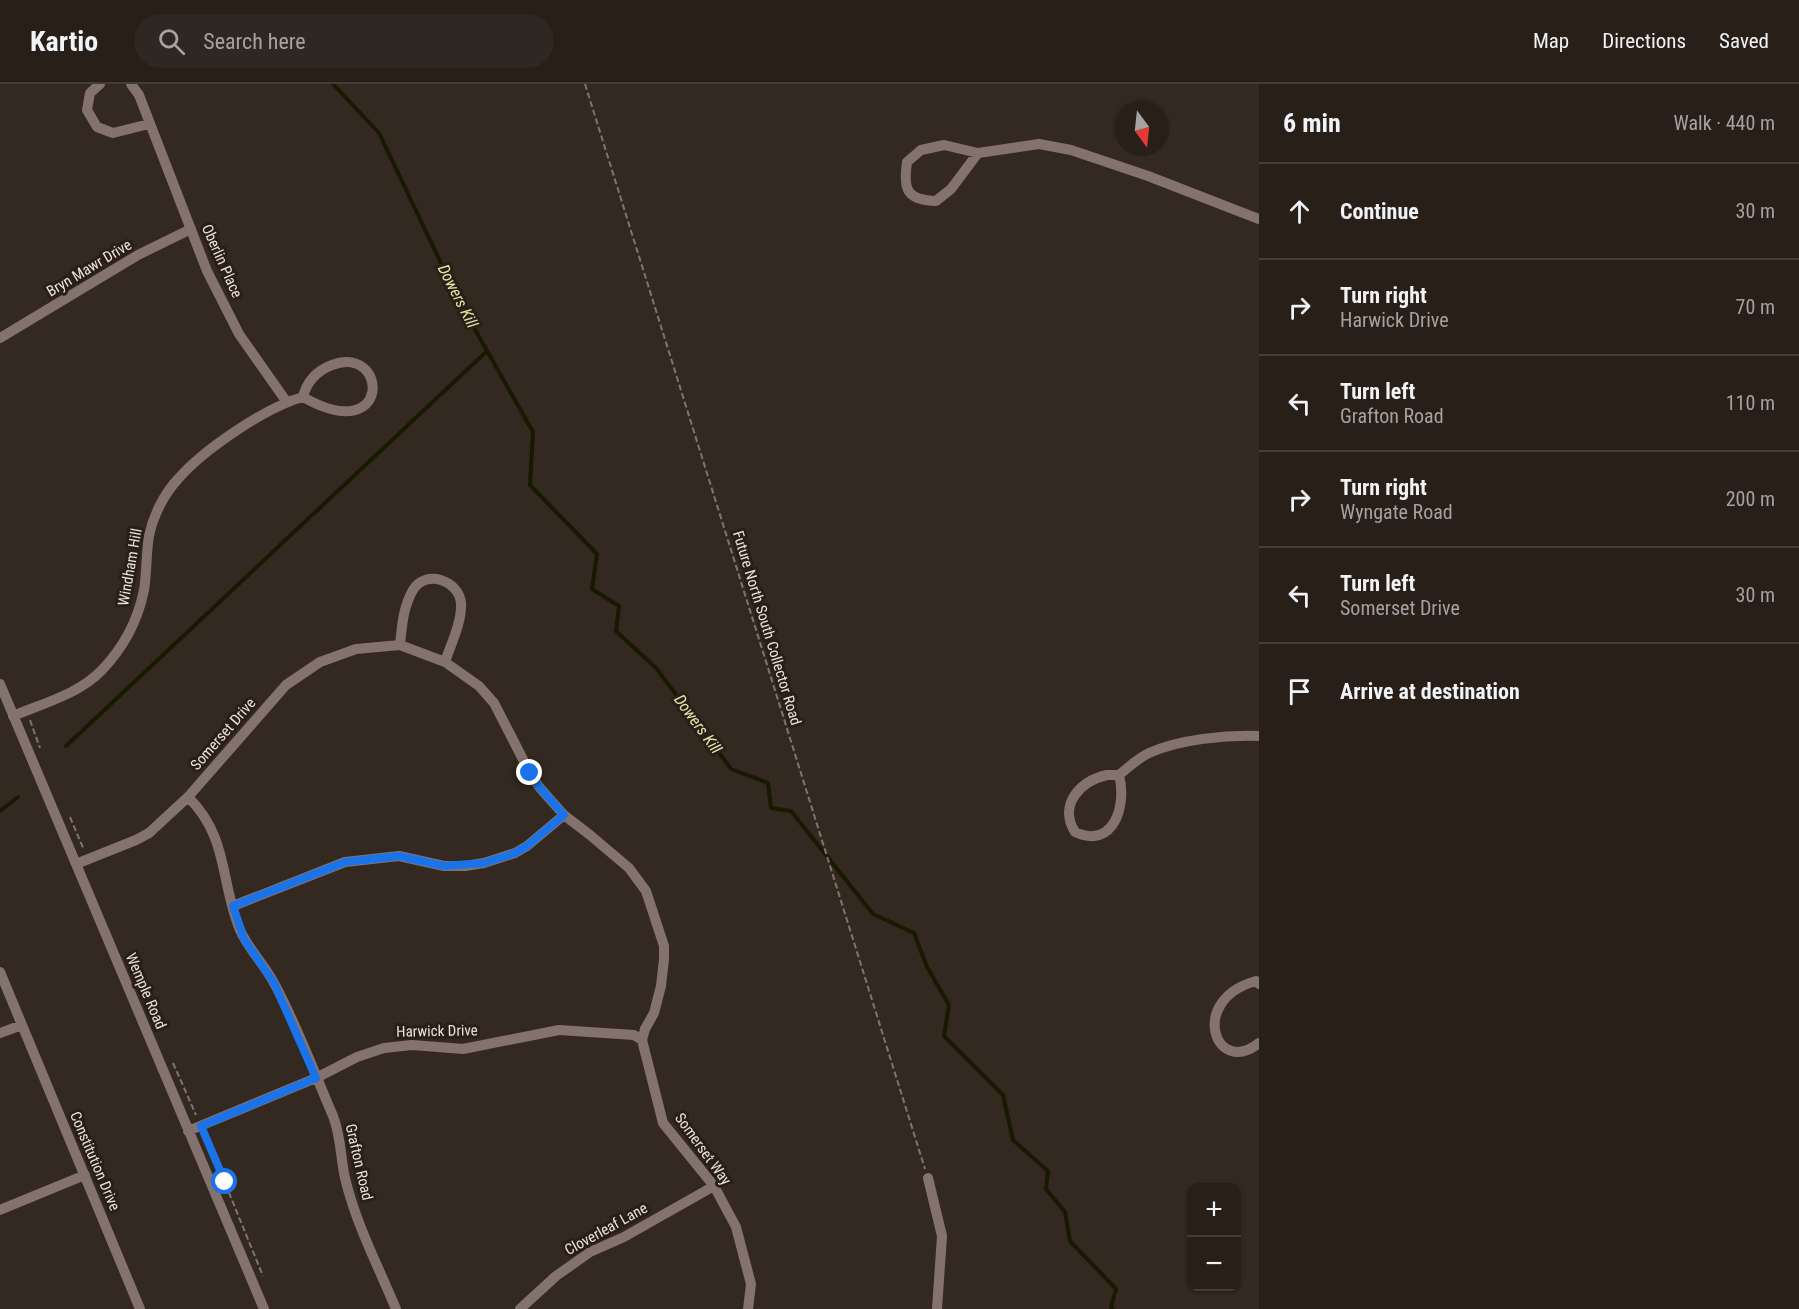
<!DOCTYPE html>
<html lang="en">
<head>
<meta charset="utf-8">
<style>
  body { margin:0; font-family:"Roboto Condensed",sans-serif; background:#2f2721; color:#f1f3f6 }
  .controls { position:absolute; right:18px; bottom:18px; display:grid; overflow:hidden; border-radius:12px; box-shadow:0 2px 4px #0004 }
  .controls button { width:54px; height:54px; display:grid; place-items:center; padding:0; border:0; border-bottom:2px solid #433d37; background:#271f18; color:#f1f3f6; font:30px sans-serif }
  .compass { position:absolute; left:1115px; top:18px; width:54px; height:54px; border-radius:50%; background:#271f18; box-shadow:0 2px 4px #0004; rotate:165deg }
  .stop { position:absolute; width:18px; height:18px; margin:-14px; border:4px solid #1a73e8; border-radius:50%; background:#fff }
  .stop.end { background:#1a73e8; border-color:#fff; box-shadow:0 2px 6px #0008 }
  .list { margin:0; padding:0; list-style:none }
  h2 { display:flex; justify-content:space-between; align-items:center; height:78px; margin:0; padding:0 24px; font-size:26px }
  h2 small { font-size:20px; font-weight:400; color:#a4a2a2 }
  .list li { display:grid; grid-template-columns:39px 1fr auto; gap:18px; align-items:center; box-sizing:border-box; height:96px; padding:0 24px; border-top:2px solid #433d37 }
  .list b { display:block; font-size:22px; white-space:nowrap }
  .list p { margin:0; font-size:20px; white-space:nowrap; color:#a4a2a2 }
  .list em { font-size:20px; font-style:normal; color:#a4a2a2 }
  .icon { flex:none; width:33px; height:33px; fill:none; stroke:currentColor; stroke-width:2; stroke-linecap:round; stroke-linejoin:round }
  .map { position:relative; flex:none; width:1259px; height:1225px; overflow:hidden }
  header { display:flex; align-items:center; gap:36px; box-sizing:border-box; height:84px; padding:0 30px; background:#271f18; border-bottom:2px solid #433d37 }
  header strong { font-size:28px }
  nav { display:flex; gap:33px; margin-inline-start:auto; font-size:21px }
  .search { width:420px; height:54px; background:#2f2721; display:flex; align-items:center; gap:15px; box-sizing:border-box; padding:0 21px; border-radius:33px; color:#a4a2a2; font-size:22px }
  main { display:flex }
  aside { flex:1; background:#271f18 }
  .map>svg:first-child { display:block }
</style>
</head>
<body>
<header>
<strong>Kartio</strong>
<div class="search"><svg class="icon" aria-label="search" viewBox="0 0 24 24"><circle cx="10" cy="10" r="6"/><path d="M15 15l6 6"/></svg>Search here</div>
<nav><a>Map</a><a>Directions</a><a>Saved</a></nav>
</header>
<main>
<div class="map">
<svg width="1259" height="1225" viewBox="0 0 1259 1225">
  <rect width="100%" height="100%" fill="#342920"/>
  <g fill="none" stroke-linecap="round" stroke-linejoin="round">
    <!-- stream -->
    <path stroke="#171a00" stroke-width="4" d="M333,0L379,49L460,219L533,348L530,401L597,470L592,505L619,522L616,547L657,585L731,685L768,699L771,724L791,727L873,830L914,849L927,883L949,921L944,952L1003,1011L1013,1056L1048,1087L1046,1105L1065,1128L1070,1157L1116,1205L1111,1223L1113,1225
      M66,662L487,267
      M0,727L18,713"/>
    <!-- path -->
    <path stroke="#7f756e" stroke-width="2" stroke-dasharray="6 3" stroke-linecap="butt" d="M585,0L925,1085
      M30,636L40,664
      M70,733L84,766
      M173,979L196,1031
      M205,1050L263,1192"/>
    <!-- street -->
    <path stroke="#83726e" stroke-width="10" d="M100,0L90,9L87,26L97,43L113,49L149,40
      M131,0L139,11L207,187L239,250L286,317
      M978,69L951,105L936,117C906,116 903,105 907,78L921,66L944,61L978,69L1039,60L1071,66L1148,92L1259,135
      M0,254L138,171L191,145
      M400,561C402,542 403,523 413,506C425,485 459,496 461,519C462,538 451,560 445,578
      M0,600L264,1225
      M13,632C44,619 79,610 102,586C123,564 138,536 144,506C147,488 146,469 149,452C153,432 164,410 178,395C203,366 266,323 303,313C307,297 316,287 332,281C389,260 392,364 303,313
      M1107,691H1119C1127,721 1114,766 1075,748C1058,721 1080,697 1107,691Z
      M1119,691C1129,683 1138,674 1149,669C1180,655 1226,651 1259,652
      M188,713C229,753 220,798 240,846C249,866 264,880 274,899C297,941 314,988 333,1032C342,1055 340,1076 346,1098C357,1142 379,1184 396,1225
      M76,780L136,756L149,749L188,713L286,601L320,578L356,565L400,561L445,578L479,602L494,619L530,689L540,704L564,731L590,751L629,784L646,807L664,862V875L661,902L654,929L645,945L642,956L634,951L559,946L463,965L412,961L384,964L357,973L316,994L188,1047
      M233,822L345,778L399,772L444,782H465L484,779L515,769L527,762L564,731
      M0,888L140,1225
      M1259,900L1256,897C1187,916 1216,994 1259,959
      M0,949L22,941
      M642,956L663,1039L714,1102L736,1143L751,1200L748,1225
      M928,1094L942,1152L937,1225
      M0,1126L85,1091
      M520,1225L556,1192L590,1168L624,1153L714,1102"/>
  </g>
  <g fill="none" stroke-linecap="round" stroke-linejoin="round">
    <!-- route -->
    <path stroke="#1a73e8" stroke-width="8" d="M225,1098L201,1042L316,994L274,899L244,855L233,822L345,778L399,772L444,782L484,779L515,769L527,762L564,731L540,704L530,689"/>
  </g>
  <g text-anchor="middle" dominant-baseline="central" stroke-width="6" stroke-linejoin="round" paint-order="stroke">
    <!-- street labels -->
    <g font-size="15" fill="#eae2dd" stroke="#2a1f17">
      <text transform="translate(222 177) rotate(66)">Oberlin Place</text>
      <text transform="translate(89 184) rotate(-31)">Bryn Mawr Drive</text>
      <text transform="translate(130 483) rotate(-80)">Windham Hill</text>
      <text transform="translate(767 544) rotate(73)">Future North South Collector Road</text>
      <text transform="translate(223 650) rotate(-49)">Somerset Drive</text>
      <text transform="translate(146 907) rotate(67)">Wemple Road</text>
      <text transform="translate(437 947) rotate(-1)">Harwick Drive</text>
      <text transform="translate(703 1065) rotate(54)">Somerset Way</text>
      <text transform="translate(95 1077) rotate(67)">Constitution Drive</text>
      <text transform="translate(359 1078) rotate(77)">Grafton Road</text>
      <text transform="translate(606 1145) rotate(-29)">Cloverleaf Lane</text>
    </g>
    <!-- water labels -->
    <g font-size="16" font-style="italic" fill="#dfe8ab" stroke="#2a1f17">
      <text transform="translate(458 212) rotate(63)">Dowers Kill</text>
      <text transform="translate(698 640) rotate(54)">Dowers Kill</text>
    </g>
  </g>
</svg>
<div class="controls">
<button>+</button>
<button>−</button>
</div>
<svg class="compass" viewBox="-18 -18 36 36"><path d="M0-13l5 13h-10z" fill="#e53935"/><path d="M0 13l5-13h-10z" fill="#a4a2a2"/></svg>
<div class="stop" style="left:225px;top:1098px"></div>
<div class="stop end" style="left:530px;top:689px"></div>
</div>
<aside>
<h2>6 min<small>Walk · 440 m</small></h2>
<ul class="list">
<li><svg class="icon" aria-label="ahead" viewBox="0 0 24 24"><path d="M12 20V5M6 11l6-6 6 6"/></svg><div><b>Continue</b></div><em>30 m</em></li>
<li><svg class="icon" aria-label="right" viewBox="0 0 24 24"><path d="M7 20v-9h11M14 6l5 5-5 5"/></svg><div><b>Turn right</b><p>Harwick Drive</p></div><em>70 m</em></li>
<li><svg class="icon" aria-label="left" viewBox="0 0 24 24"><path d="M17 20v-9H6M10 6l-5 5 5 5"/></svg><div><b>Turn left</b><p>Grafton Road</p></div><em>110 m</em></li>
<li><svg class="icon" aria-label="right" viewBox="0 0 24 24"><path d="M7 20v-9h11M14 6l5 5-5 5"/></svg><div><b>Turn right</b><p>Wyngate Road</p></div><em>200 m</em></li>
<li><svg class="icon" aria-label="left" viewBox="0 0 24 24"><path d="M17 20v-9H6M10 6l-5 5 5 5"/></svg><div><b>Turn left</b><p>Somerset Drive</p></div><em>30 m</em></li>
<li><svg class="icon" aria-label="arrive" viewBox="0 0 24 24"><path d="M6 21V4h12l-3 4 3 4H6"/></svg><div><b>Arrive at destination</b></div></li>
</ul>
</aside>
</main>
</body>
</html>
